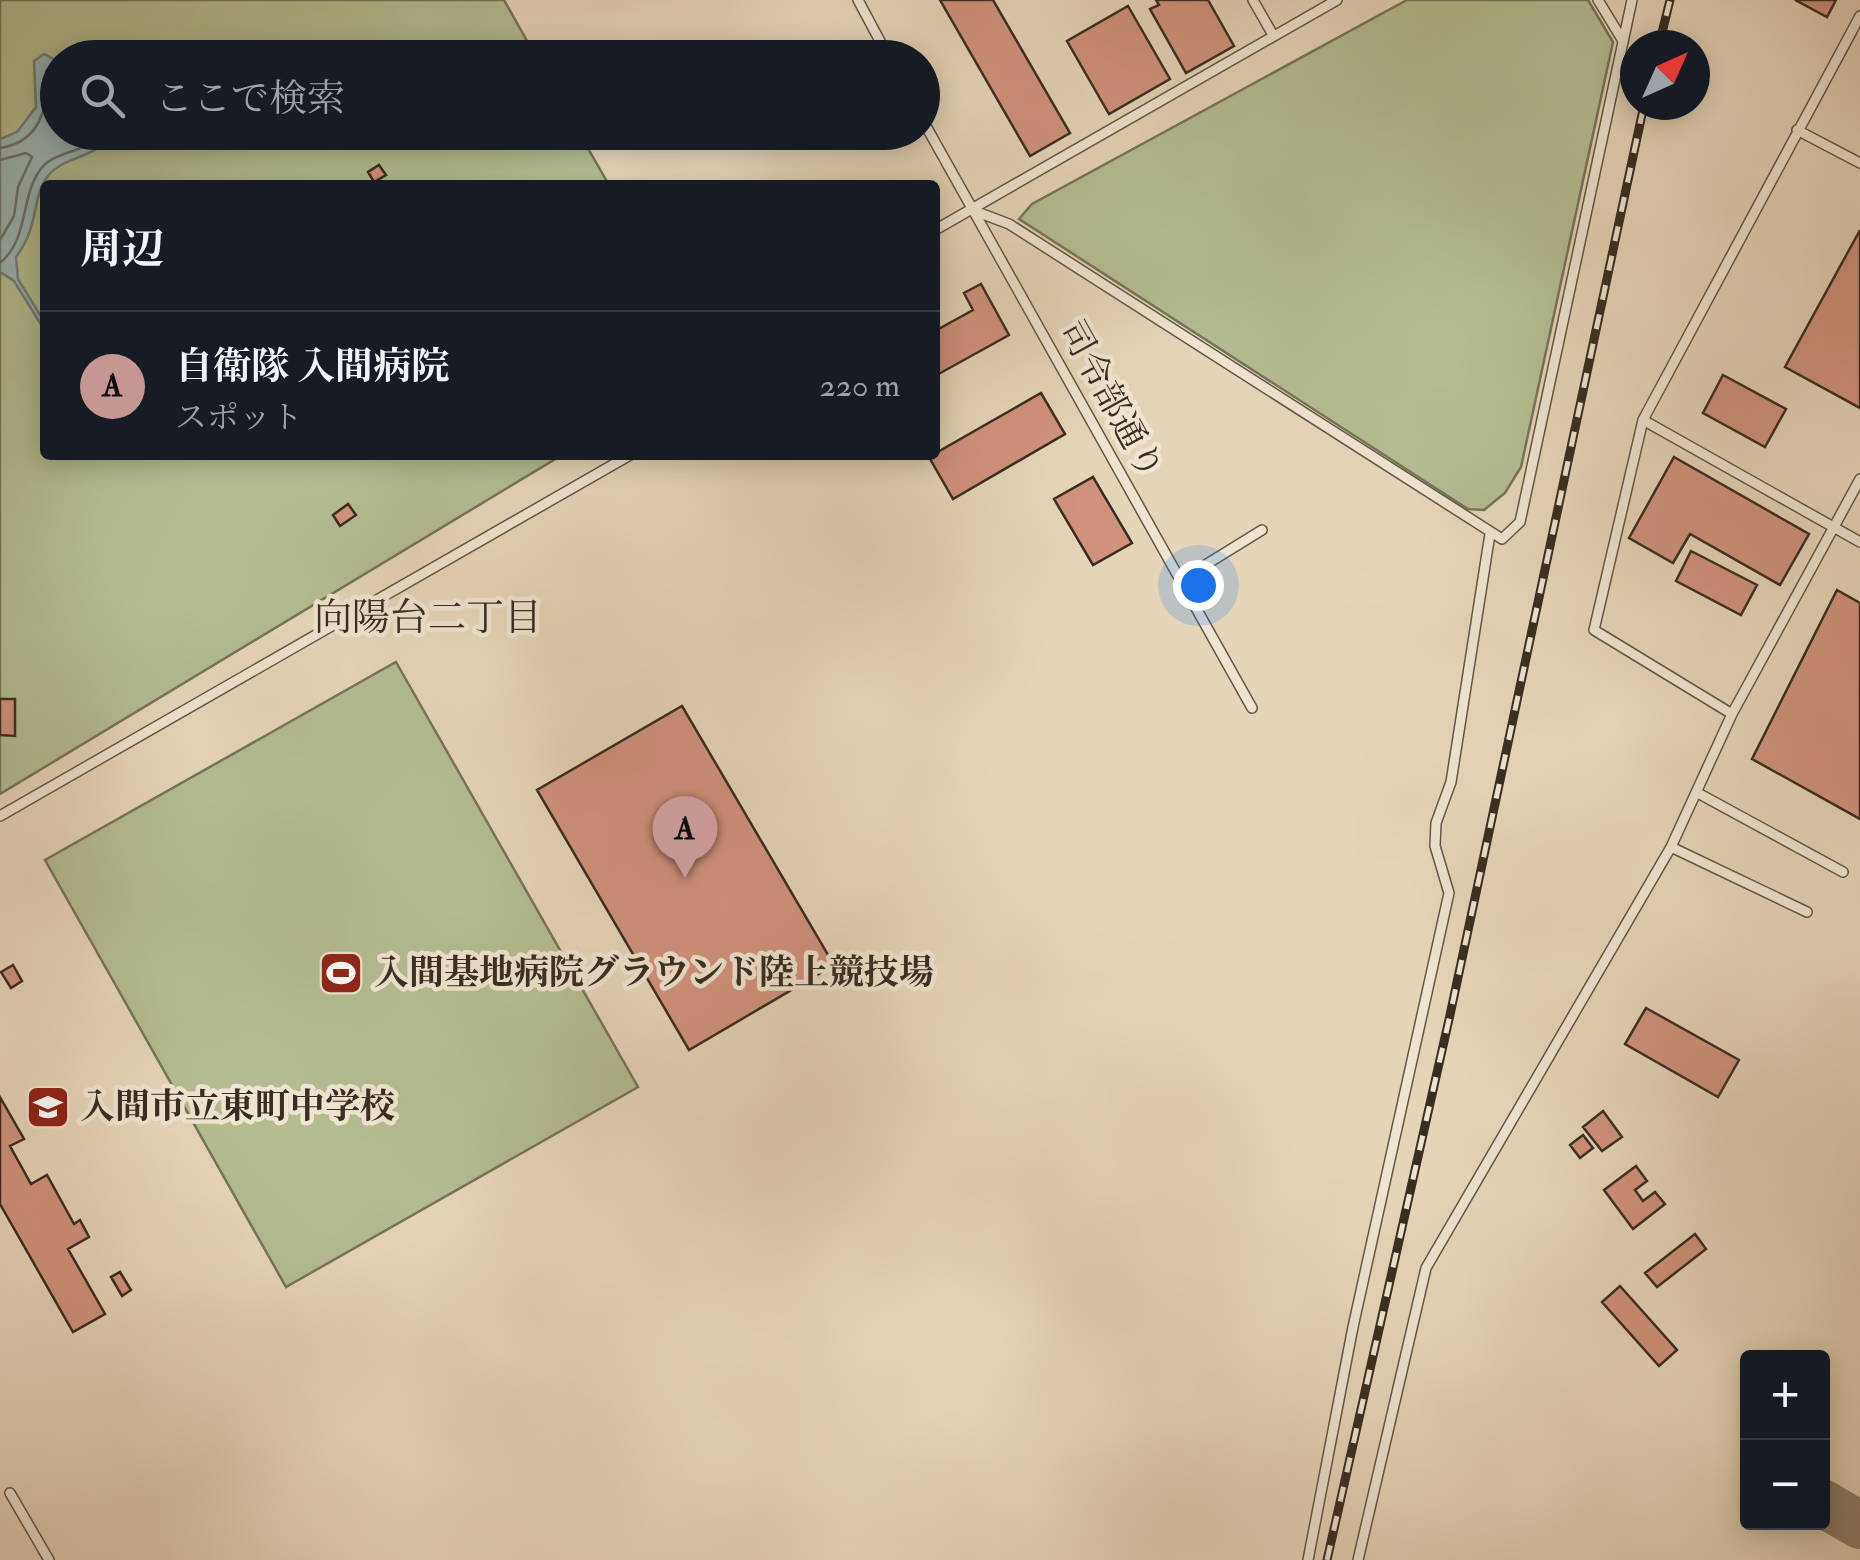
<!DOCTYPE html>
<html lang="ja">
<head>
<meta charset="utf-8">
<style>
  body { margin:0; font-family:"IM FELL Double Pica","Noto Serif JP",serif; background:#20242c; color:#f1f3f6 }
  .controls { position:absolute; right:30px; bottom:30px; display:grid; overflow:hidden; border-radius:10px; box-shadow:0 5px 25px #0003 }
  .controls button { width:90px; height:90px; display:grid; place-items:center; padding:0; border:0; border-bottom:2px solid #363941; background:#171b24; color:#f1f3f6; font:50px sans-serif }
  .compass { position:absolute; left:1620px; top:30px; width:90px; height:90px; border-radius:50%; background:#171b24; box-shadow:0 5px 25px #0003; rotate:45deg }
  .you { position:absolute; left:1198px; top:585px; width:35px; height:35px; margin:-25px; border:8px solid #fff; border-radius:50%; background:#1a73e8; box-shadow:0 0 0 15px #1a73e833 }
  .badge { display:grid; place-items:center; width:65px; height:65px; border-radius:50%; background:#c59692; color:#111; font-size:32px; font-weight:700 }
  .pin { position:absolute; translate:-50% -82px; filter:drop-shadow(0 2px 5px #0008) }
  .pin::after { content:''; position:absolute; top:52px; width:35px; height:30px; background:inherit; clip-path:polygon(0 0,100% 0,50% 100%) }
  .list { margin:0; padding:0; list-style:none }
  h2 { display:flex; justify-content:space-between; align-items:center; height:130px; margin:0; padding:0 40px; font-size:42px }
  h2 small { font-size:32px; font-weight:400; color:#9ea1a6 }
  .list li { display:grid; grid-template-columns:65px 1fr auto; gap:30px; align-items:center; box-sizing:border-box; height:150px; padding:0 40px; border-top:2px solid #363941 }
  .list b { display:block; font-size:38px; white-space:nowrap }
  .list p { margin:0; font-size:32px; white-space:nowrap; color:#9ea1a6 }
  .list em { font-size:32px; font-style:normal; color:#9ea1a6 }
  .icon { flex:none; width:55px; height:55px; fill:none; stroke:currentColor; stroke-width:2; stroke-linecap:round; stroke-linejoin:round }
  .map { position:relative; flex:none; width:1860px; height:1560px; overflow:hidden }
  .search { position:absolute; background:#171b24; box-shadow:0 5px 25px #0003; left:40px; top:40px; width:900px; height:110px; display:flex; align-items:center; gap:25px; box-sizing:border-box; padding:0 35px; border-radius:55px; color:#9ea1a6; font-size:38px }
  .panel { position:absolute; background:#171b24; box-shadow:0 5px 25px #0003; left:40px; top:180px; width:900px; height:280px; border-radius:10px }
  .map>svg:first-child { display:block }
</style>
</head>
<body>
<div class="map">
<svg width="1860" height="1560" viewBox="0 0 1860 1560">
  <rect width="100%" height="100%" fill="#e5d5b8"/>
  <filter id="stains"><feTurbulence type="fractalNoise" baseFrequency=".002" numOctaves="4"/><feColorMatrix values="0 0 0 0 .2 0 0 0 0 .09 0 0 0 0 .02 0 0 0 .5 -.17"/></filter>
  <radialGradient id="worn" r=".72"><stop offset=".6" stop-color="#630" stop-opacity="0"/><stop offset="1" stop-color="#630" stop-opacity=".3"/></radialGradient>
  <!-- green -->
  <path fill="#b3bd90" stroke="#76755a" stroke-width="2.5" d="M0,0H504L536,57L58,58V132L579,133L609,185H45V455H562L0,794Z
    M1407,0H1588L1613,42L1521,467L1505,493L1484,510L1468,509L1019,219L1032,204Z
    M396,662L638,1087L286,1287L45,860Z"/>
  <!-- water -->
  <path fill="#99b6b8" stroke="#727f7c" stroke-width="2.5" d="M44,54L57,61L58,132L112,133C96,160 66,154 48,176C31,197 40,226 16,257L18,279L45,323V331L14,281L0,272V139L17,132L36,107L34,61Z"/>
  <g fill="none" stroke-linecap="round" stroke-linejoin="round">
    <!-- shore -->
    <path stroke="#68726e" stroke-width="2.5" d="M0,148C41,142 49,106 46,71L58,68
      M0,160L26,153L32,157L18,187L14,216L0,240
      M0,263C29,239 20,198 40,170C55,149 87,155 101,132"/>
    <!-- taxiway -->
    <path stroke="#8e816e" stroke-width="48" d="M1822,1503L1860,1525"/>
  </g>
  <!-- building -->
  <path fill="#d1927b" stroke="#382d23" stroke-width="2.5" d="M940,0H993L1070,133L1030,156Z
    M1156,0H1208L1234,46L1186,73L1150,9L1159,5Z
    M1795,0H1836L1827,17Z
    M1128,6L1170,79L1109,114L1067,41Z
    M379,165L386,175L374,182L368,172Z
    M1860,230V408L1785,367Z
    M981,284L1009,335L935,376V331L973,310L964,293Z
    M1723,375L1786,409L1765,447L1703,413Z
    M1041,393L1065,434L953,499L929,457Z
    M1674,457L1809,534L1780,585L1690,534L1673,563L1629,538Z
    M1093,477L1132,543L1093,565L1054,499Z
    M348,504L356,515L340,526L333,515Z
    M1691,551L1757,585L1741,615L1676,581Z
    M1837,590L1860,603V819L1752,759Z
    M0,699H15V736L0,735Z
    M682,706L834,965L689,1050L537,790Z
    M13,965L22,981L11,988L1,972Z
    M1646,1008L1739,1060L1718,1097L1625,1044Z
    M0,1097L24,1139L10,1146L31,1184L47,1175L74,1224L80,1220L89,1237L68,1249L105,1314L73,1332L0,1204Z
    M1603,1111L1622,1137L1602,1151L1583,1127Z
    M1583,1135L1593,1148L1580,1158L1570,1145Z
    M1636,1166L1647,1181L1635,1190L1643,1201L1655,1192L1665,1204L1633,1229L1604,1190Z
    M1695,1234L1706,1249L1657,1287L1645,1273Z
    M120,1272L131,1290L122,1296L111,1277Z
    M1620,1286L1677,1350L1659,1366L1602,1302Z"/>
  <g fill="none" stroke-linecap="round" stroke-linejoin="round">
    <!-- lane casing -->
    <g stroke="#635748" stroke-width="12">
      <path id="lane" d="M858,0L889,58
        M1253,0L1273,35
        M1598,0L1623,41
        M922,119L1252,708
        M1797,130L1860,163
        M972,210L1009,224L1502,539L1520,522L1632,0
        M935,230L1337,0
        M1643,420L1860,542
        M1181,580L1262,530
        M1732,714L1594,630L1643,420L1860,16
        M1696,792L1843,872
        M0,816L630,455
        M1671,847L1807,912
        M10,1493L49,1560
        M1308,1560L1353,1327L1449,893L1435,846L1436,823L1451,782L1490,534
        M1358,1560L1426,1268L1671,847L1732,714L1860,479"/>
    </g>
    <!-- lane -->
    <use href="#lane" stroke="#eee4d1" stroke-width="9"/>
    <!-- rail casing -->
    <g stroke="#382d23" stroke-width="9">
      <path id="rail" d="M1659,45L1670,0
        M1327,1560L1450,1015L1644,105"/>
    </g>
    <!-- rail -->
    <use href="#rail" stroke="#eee4d1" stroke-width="5" stroke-dasharray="15" stroke-linecap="butt"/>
  </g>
  <!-- icons -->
  <defs>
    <g id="stadium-square" transform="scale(2.25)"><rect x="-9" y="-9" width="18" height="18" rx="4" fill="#8f2418" stroke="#eee4d1"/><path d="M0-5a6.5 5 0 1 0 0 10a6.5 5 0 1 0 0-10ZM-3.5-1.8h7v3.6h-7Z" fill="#fff"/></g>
    <g id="school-square" transform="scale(2.25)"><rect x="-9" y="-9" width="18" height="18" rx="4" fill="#8f2418" stroke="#eee4d1"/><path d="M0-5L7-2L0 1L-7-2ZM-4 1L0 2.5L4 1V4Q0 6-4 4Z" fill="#fff"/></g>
  </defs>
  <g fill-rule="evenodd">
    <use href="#stadium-square" x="341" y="973"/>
    <use href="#school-square" x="48" y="1107"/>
  </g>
  <g text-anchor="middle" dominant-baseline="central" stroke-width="9" stroke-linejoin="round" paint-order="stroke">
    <!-- street labels -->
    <g font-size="35" fill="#382d23" stroke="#eee4d1">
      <text transform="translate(1111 400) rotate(61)">司令部通り</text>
    </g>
    <!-- poi labels -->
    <g font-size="35" font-weight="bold" fill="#382d23" stroke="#eee4d1" text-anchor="start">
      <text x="374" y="973">入間基地病院グラウンド陸上競技場</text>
      <text x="80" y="1107">入間市立東町中学校</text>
    </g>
    <!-- neighbourhood labels -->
    <g font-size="38" fill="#382d23" stroke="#eee4d1">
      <text x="428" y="618">向陽台二丁目</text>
    </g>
  </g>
  <rect width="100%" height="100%" filter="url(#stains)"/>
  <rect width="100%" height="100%" fill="url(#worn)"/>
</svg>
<div class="controls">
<button>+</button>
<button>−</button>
</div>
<svg class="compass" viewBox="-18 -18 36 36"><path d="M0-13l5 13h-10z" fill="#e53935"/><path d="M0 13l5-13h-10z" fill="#9ea1a6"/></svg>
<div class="you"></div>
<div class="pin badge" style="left:685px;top:878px">A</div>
<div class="search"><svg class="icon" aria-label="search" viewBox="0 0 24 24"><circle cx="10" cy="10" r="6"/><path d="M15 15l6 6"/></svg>ここで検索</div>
<section class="panel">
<h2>周辺<small></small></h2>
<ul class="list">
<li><span class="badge">A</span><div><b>自衛隊 入間病院</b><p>スポット</p></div><em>220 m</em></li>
</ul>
</section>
</div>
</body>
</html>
